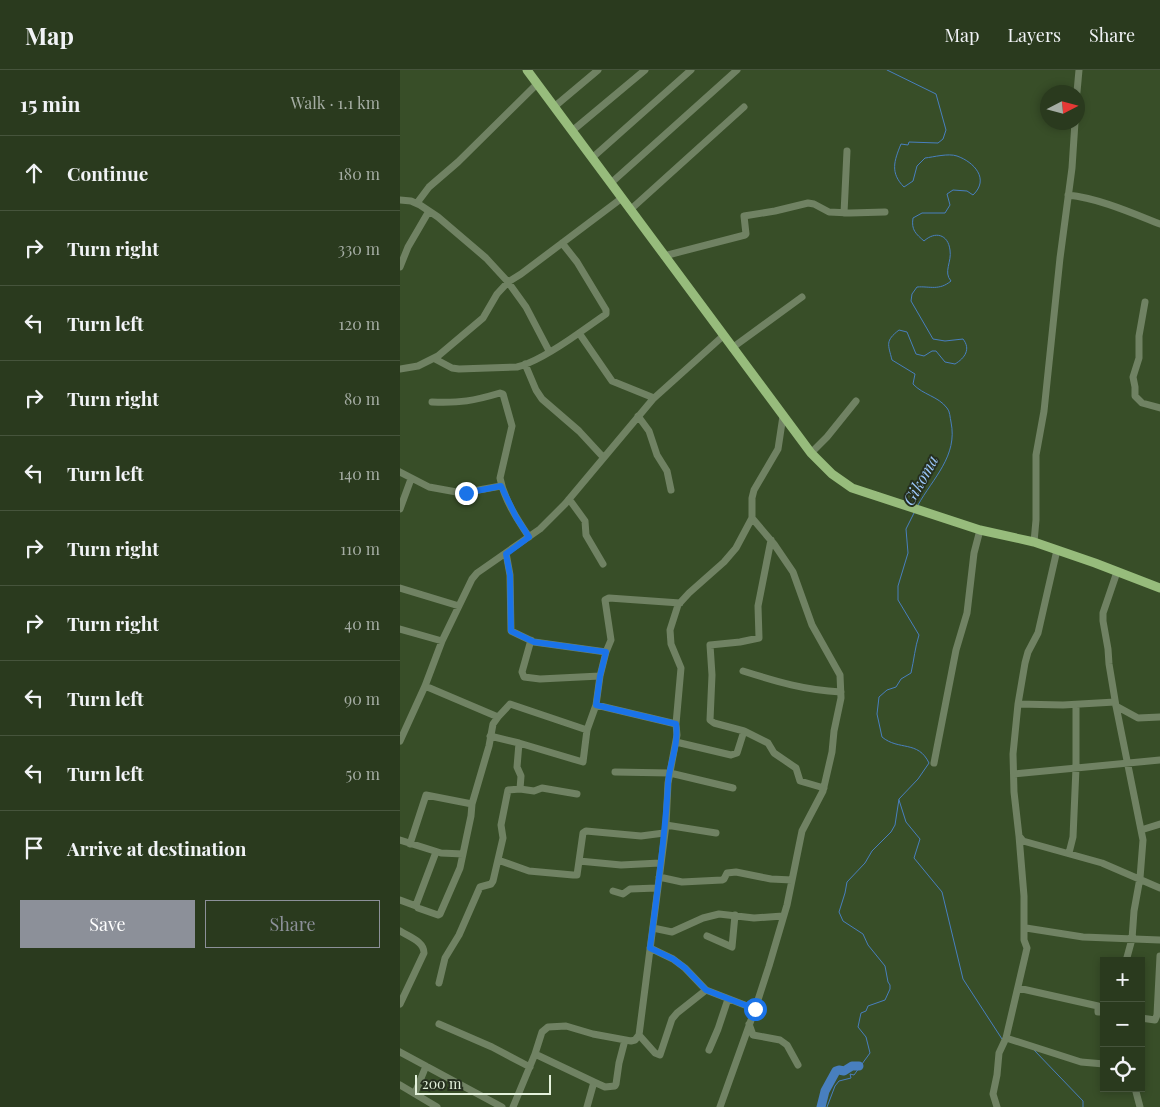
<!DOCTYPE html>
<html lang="en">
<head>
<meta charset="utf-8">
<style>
  body { margin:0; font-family:"Playfair Display",serif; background:#36452b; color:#f1f3f6 }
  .controls { position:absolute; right:15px; bottom:15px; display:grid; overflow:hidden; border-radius:0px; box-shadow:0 2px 8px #0003 }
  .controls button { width:45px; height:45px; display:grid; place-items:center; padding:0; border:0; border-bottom:1px solid #46543c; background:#2a3a1e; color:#f1f3f6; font:25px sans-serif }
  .compass { position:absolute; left:640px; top:15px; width:45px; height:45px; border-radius:50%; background:#2a3a1e; box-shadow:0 2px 8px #0003; rotate:84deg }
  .scale { position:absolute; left:15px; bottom:12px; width:136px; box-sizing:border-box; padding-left:5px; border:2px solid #e4f2dc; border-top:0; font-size:14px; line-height:18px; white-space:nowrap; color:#e4f2dc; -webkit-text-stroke:4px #26301f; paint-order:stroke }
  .stop { position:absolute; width:15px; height:15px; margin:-11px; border:4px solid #1a73e8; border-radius:50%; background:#fff }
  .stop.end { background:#1a73e8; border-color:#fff; box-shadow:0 1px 5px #0008 }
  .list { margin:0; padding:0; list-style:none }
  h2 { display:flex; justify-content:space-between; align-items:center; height:65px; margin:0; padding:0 20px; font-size:21px }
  h2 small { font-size:16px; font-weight:400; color:#a5ada4 }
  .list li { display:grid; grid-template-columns:32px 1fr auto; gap:15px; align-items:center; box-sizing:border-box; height:75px; padding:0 20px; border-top:1px solid #46543c }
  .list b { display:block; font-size:19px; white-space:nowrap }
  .list em { font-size:16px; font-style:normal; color:#a5ada4 }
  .actions { display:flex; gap:10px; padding:15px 20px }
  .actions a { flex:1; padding:11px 0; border:1px solid #8c9099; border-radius:0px; text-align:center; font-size:18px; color:#8c9099 }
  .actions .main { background:#8c9099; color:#fff }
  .icon { flex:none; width:28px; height:28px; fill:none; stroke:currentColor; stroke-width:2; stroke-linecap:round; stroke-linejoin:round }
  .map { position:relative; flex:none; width:760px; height:1037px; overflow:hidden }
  header { display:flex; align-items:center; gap:30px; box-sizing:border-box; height:70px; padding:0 25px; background:#2a3a1e; border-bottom:1px solid #46543c }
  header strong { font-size:24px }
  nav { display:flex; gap:28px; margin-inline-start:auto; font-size:18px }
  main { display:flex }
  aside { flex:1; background:#2a3a1e }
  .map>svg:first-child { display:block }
</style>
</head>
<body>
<header>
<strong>Map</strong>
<nav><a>Map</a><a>Layers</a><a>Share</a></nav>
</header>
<main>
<aside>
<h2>15 min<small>Walk · 1.1 km</small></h2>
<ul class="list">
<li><svg class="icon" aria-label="ahead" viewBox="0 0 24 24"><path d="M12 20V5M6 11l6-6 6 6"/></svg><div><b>Continue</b></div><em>180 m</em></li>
<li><svg class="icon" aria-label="right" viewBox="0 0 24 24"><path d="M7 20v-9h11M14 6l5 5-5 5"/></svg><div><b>Turn right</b></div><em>330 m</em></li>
<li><svg class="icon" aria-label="left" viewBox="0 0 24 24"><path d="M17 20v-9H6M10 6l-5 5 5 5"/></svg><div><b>Turn left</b></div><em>120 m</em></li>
<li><svg class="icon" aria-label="right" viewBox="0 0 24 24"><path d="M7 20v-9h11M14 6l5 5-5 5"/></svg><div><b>Turn right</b></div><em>80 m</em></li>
<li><svg class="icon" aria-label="left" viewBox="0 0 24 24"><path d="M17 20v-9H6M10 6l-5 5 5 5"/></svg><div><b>Turn left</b></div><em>140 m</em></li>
<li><svg class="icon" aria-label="right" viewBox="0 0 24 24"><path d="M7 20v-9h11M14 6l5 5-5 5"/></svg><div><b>Turn right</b></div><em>110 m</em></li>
<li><svg class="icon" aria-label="right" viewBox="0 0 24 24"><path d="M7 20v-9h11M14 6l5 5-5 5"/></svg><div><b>Turn right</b></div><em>40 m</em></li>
<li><svg class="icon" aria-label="left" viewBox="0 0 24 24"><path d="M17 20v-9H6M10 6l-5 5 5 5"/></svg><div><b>Turn left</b></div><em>90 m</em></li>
<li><svg class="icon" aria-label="left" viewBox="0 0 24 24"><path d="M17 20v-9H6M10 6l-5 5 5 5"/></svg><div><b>Turn left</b></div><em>50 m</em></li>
<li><svg class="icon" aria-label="arrive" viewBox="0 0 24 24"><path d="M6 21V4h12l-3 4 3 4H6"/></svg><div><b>Arrive at destination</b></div></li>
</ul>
<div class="actions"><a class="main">Save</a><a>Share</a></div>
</aside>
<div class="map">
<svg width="760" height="1037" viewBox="0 0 760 1037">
  <rect width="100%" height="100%" fill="#384e28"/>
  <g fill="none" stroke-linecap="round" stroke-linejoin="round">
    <!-- stream -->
    <path stroke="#487fbe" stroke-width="1" d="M487,0L536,24L546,60L543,69L538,73L509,72L508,75L501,74C494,91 490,103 504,117L513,111L517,96L525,88C534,87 548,83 557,86C574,92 590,109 573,125L567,121L553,120L547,124L550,135L545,143H522L513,148C511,160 516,164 524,171C535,161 548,164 550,180C552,192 543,202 551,211C539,221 530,216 517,217L512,224L511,231L533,269L545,271L563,269C571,279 565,288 555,294L545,292L536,281H532L524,286L516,284L507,262L499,260C485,271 488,274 492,290L515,304L513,314C523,325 538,326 547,338C550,341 550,348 551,352C558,386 533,408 518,435
      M499,730L506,752L520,769L514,788L542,822L563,909L602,969
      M634,980L683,1031V1037
      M427,1037L435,1016L439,1011L451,1008L450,1004L454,1005L470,983L466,967L458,957L461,943L466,941L468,936L485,930L490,919V915L488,912L485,896L468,875L463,864L443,851L439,842L445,823L447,812L465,793L472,781L491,762L495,755L499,729L518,709L529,693C518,670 499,681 482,667L477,644L479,627L487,620L496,617L501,609L511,603C514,590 515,577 519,565L498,530V516L508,483L506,459L514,443"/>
    <!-- river -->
    <path stroke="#487fbe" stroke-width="9" d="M421,1037L425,1021L436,1001L439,1000L444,1001L452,996H459"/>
    <!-- minor -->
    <path stroke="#708263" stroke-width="7" d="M677,22L679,0
      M154,37L198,0
      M172,61L245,0
      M192,88L291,0
      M211,113L337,0
      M668,125C698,128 732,143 760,154
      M0,130L11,131L20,135L38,147L86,188L108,212L126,237L149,281
      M17,133L29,117L58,92L137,14
      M230,140L344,37
      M444,143L447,81
      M162,173L177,192L206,240V244L179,263
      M264,186L345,165L346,164L344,146L375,141L408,133L414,134L429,142L450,143L485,142
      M0,197L8,177L29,141
      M745,232L739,266V288L733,307L735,317V326L742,333L760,338
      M332,278L402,227
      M35,289L52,298L59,299L117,297C137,292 162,275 179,263L212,311L254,328
      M125,294L136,320L142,329L179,361L203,387
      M0,299L18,296L38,286L83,248L97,224L108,212L121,204L222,128
      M32,332C61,333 73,331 100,323L103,324L112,356L100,408C104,429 117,449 129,467
      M238,346L249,361L257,385L267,401L271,420
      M411,383L427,367L456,331
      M0,402L29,417L62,423L101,416
      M169,429L185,451L186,465L203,494
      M0,439L11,409
      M634,472L636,450V385L644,341L660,188L672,98L675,52
      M657,480L638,563L628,582L625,593L618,634L613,684L614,722L619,766L623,771L702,793L760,818
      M106,483L110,505L111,561L134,572L206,582
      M717,502L703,543V551L708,579L709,594L716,636L743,770L740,808L734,841L732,869L726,891
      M0,518L59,536
      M0,559L42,571
      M131,570L122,602L124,607L140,609L200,606L206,582L211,570L205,530L209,528L280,533
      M343,601C378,612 404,620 441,622
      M25,616L98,647L93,654L89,676L72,734L71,746L60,798L40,844L38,845L18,838L16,835L36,782
      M618,634L663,635L715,632
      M196,635L200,606
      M716,636L738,648L760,647
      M98,647L110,634L187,660L196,635L276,654
      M344,661L368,673L374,683L396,698L400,711L424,718
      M0,671L25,616L42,571L72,509L77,503L140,459L165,434L253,329L323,266
      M276,672L331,685L337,683L344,661L314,653L310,650L312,605L310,575L340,572L359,568L358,536L371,470
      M119,673L183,692L187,660
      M534,693L556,580L567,543L574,483L580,460
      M215,702L270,703L333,718
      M614,704L760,690
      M120,719L134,721L142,718L177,724
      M266,755L316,763
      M741,760L760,754
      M0,770L41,783L63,784
      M10,774L26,725L72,734
      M669,783L673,767L676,698V635
      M98,790L129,801L173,805H177L183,763L186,761L241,766L264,763
      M179,791L221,795L260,793
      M259,807L282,812L322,810L324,809L327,803L336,802L371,809L392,810
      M213,821L223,824L230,819L257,818
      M0,830L16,836
      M253,858L272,862L303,848L319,844L354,848L383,846
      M626,858L683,867L760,870
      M0,861C9,867 24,871 24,883L0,934
      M307,866L332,877L335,845
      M250,878L273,889L285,898L306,920L355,939
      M39,913L45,888L59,865L80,817L91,814L93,811L103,768L101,755L108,720L120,719L121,706L117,697L119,673L90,666
      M618,918L698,936V942H704
      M741,948L755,950L757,945L760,886
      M39,954L92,977L130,997
      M349,954L353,965L380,970L387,975L398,995
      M239,965L255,983L260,985L272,949L277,943L306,920
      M606,968L681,992L704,994
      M309,980L318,959L328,929
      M0,982L102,1037
      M135,984L194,1012L187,1037
      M194,1012L205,1017L215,1016L216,1014L219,993L225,970
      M0,1015L37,1037
      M735,1018L740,1037
      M15,1023L26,996
      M113,1037L135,984L142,962L148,957L166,956L193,964L231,971L235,970L239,965L266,755L268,713L277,665L276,654L281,598L271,574L270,560L278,535L289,523L324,492L336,478L352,448
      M320,1037L355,939L369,896L387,835L402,761L423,721L432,682L434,661L441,628L440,605L412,555L393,502L374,474L352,448V428L354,420L378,379L383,346
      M597,1037L593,1024L597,1005L599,983L606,968L627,878L624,870V826L619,766"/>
    <!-- major -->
    <path stroke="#97bc7c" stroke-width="9" d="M127,0L411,383L432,404L452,418L580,460L634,472L695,493L760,518"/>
  </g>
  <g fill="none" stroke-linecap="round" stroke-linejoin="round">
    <!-- route -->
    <path stroke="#1a73e8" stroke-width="6" d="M66,423L101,416L116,447L129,467L106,484L110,505L111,561L134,572L206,582L200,606L196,635L276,654C279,675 269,694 268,714C265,769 257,824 250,878L273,889L285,898L306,920L355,939"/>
  </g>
  <g text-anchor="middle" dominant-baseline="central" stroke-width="4" stroke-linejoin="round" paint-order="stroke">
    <!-- water labels -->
    <g font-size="16" font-style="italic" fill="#9bc6fa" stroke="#26301f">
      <text transform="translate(520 410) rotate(-61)">Gikoma</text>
    </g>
  </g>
</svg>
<div class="controls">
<button>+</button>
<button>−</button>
<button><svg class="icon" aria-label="locate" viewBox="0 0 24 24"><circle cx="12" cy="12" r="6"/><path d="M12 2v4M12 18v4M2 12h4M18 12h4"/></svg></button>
</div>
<svg class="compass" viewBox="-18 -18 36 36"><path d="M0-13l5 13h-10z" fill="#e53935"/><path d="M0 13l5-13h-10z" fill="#a5ada4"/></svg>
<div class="scale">200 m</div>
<div class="stop" style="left:355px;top:939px"></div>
<div class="stop end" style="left:66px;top:423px"></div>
</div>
</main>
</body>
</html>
